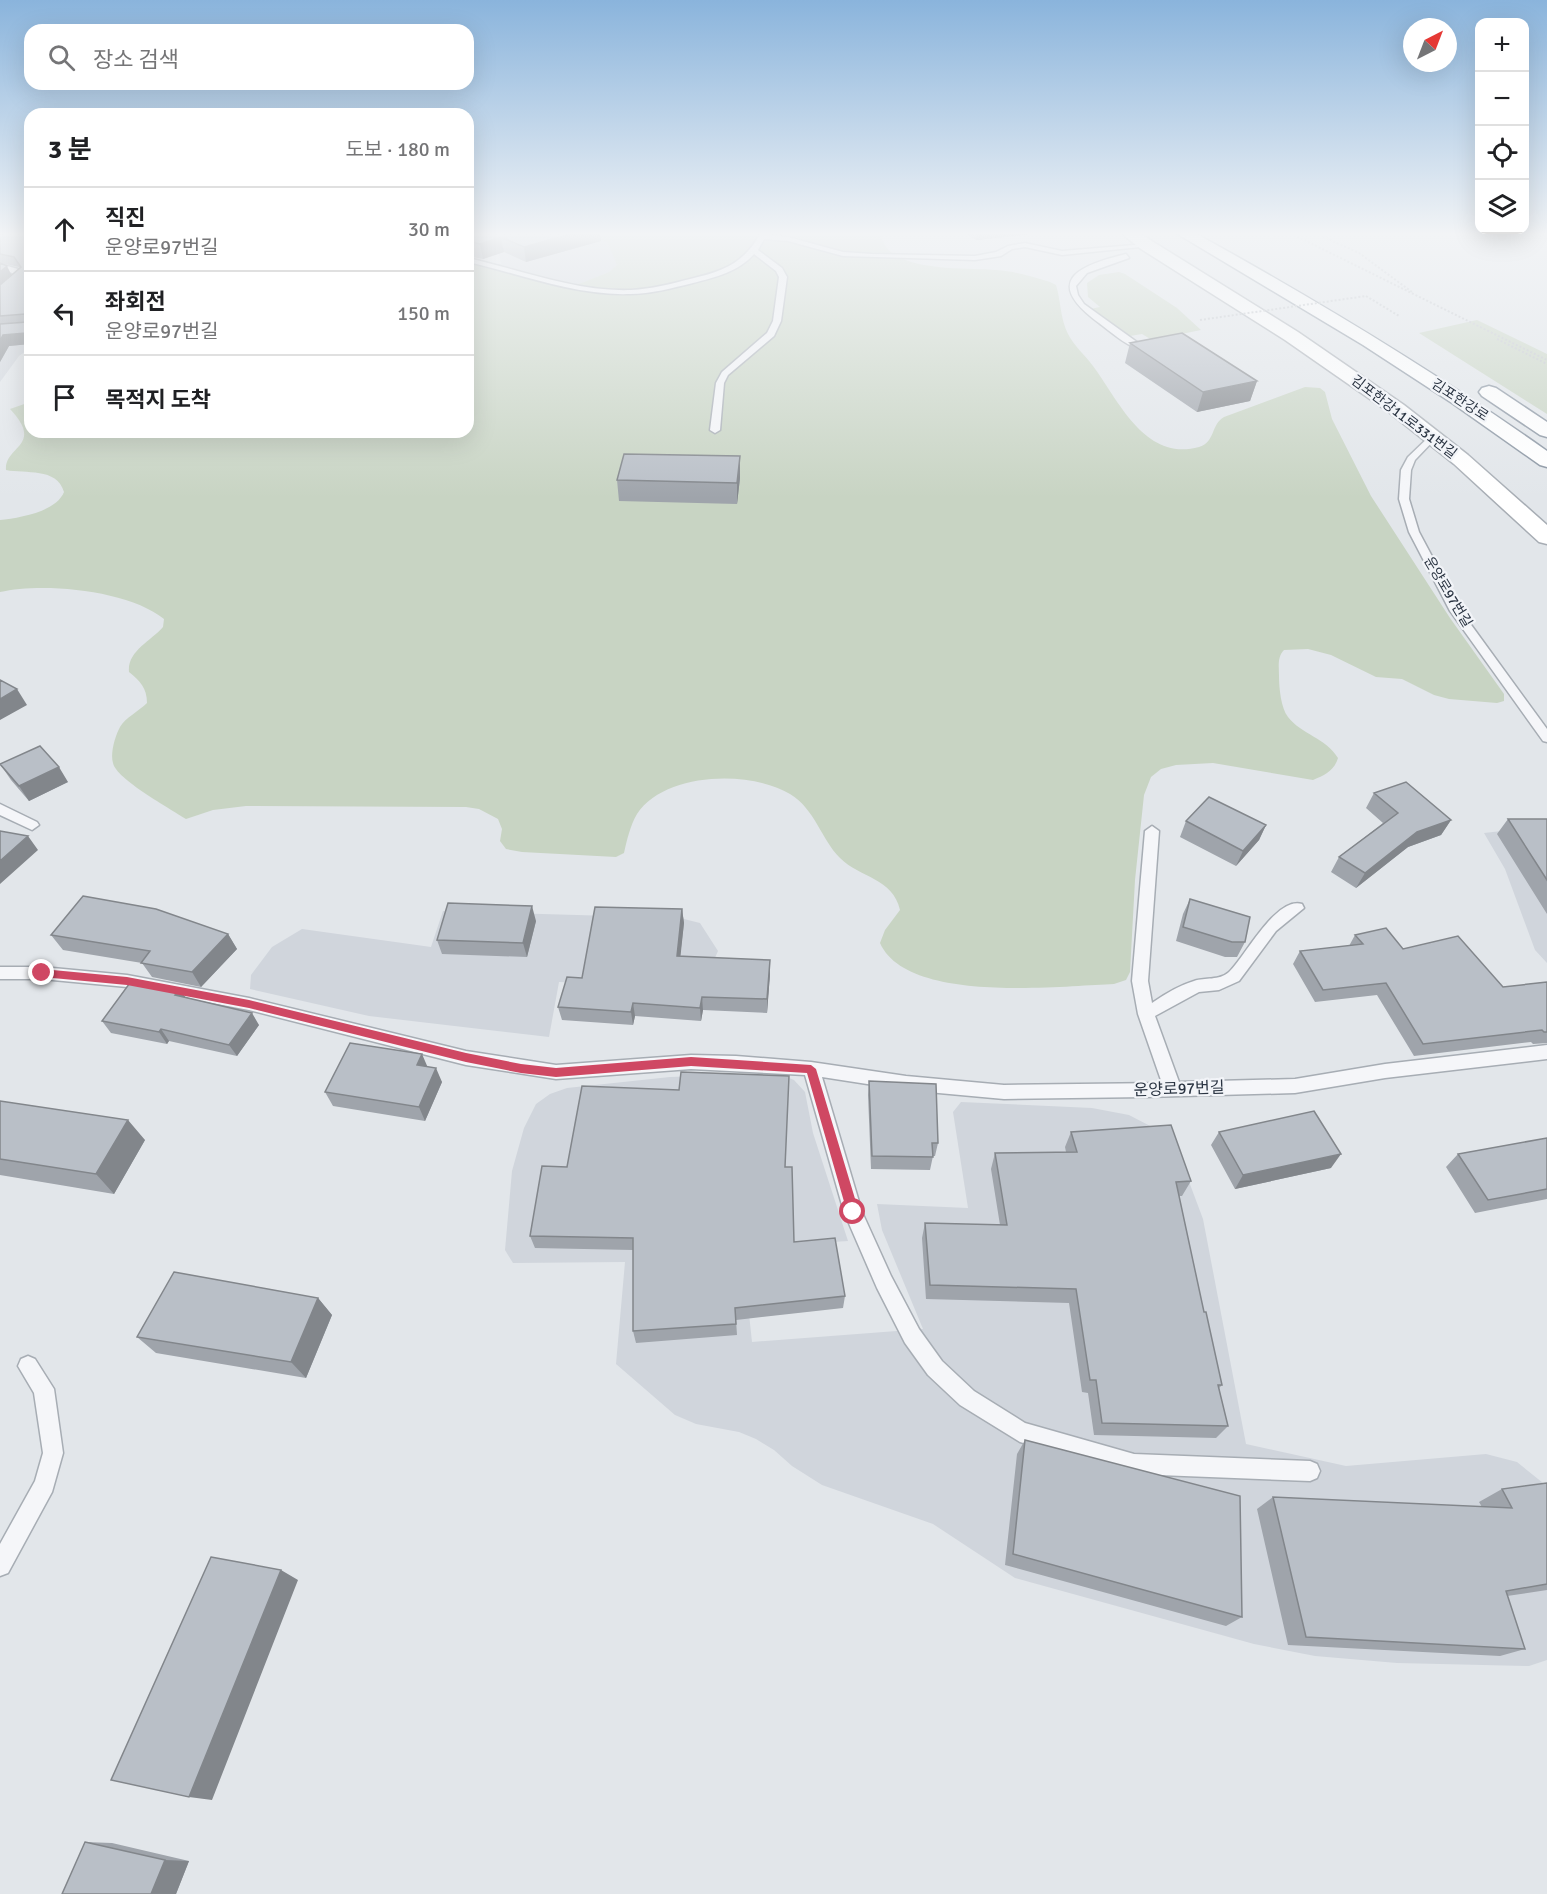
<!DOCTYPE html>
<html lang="ko">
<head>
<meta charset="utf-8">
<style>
  body { margin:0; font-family:Signika,"Noto Sans KR",sans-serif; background:#f2f2f2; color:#202124 }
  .controls { position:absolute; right:18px; top:18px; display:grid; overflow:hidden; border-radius:12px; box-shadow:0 6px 24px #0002 }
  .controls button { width:54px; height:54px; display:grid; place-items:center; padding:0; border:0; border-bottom:2px solid #e0e0e0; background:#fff; color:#202124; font:30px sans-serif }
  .compass { position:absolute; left:1403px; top:18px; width:54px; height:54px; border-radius:50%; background:#fff; box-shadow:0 6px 24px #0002; rotate:42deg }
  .stop { position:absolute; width:18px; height:18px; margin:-14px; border:4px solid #cf4863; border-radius:50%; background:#fff }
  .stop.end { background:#cf4863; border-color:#fff; box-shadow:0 2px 6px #0008 }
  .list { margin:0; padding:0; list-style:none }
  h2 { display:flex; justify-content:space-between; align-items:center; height:78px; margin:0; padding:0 24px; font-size:26px }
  h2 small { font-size:20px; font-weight:400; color:#757577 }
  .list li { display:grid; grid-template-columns:39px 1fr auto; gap:18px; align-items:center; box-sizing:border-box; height:84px; padding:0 24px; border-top:2px solid #e0e0e0 }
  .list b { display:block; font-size:22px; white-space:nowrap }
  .list p { margin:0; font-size:20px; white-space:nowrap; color:#757577 }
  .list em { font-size:20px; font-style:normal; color:#757577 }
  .icon { flex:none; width:33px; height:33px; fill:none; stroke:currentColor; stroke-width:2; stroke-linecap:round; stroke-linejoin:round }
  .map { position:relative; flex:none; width:1547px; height:1894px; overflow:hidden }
  .search { position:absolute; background:#fff; box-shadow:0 6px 24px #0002; left:24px; top:24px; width:450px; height:66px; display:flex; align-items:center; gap:15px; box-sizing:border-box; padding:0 21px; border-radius:18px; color:#757577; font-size:22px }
  .panel { position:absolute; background:#fff; box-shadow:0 6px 24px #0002; left:24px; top:108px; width:450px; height:330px; border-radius:18px }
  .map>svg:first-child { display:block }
</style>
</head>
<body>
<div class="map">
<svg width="1547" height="1894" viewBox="0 0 1547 1894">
  <rect width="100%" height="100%" fill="#e2e6ea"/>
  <!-- built -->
  <path fill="#d0d5dc" d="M587,233L608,243L618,265L609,272L578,285L496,264H501L497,242Z
    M30,332V348L19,356L0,382V334Z
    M1547,826V963L1535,950L1505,869L1484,833Z
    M443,911L680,918L700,923L718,951L702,987L559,982L549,1037L369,1016L250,989L251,975L272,947L302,929L431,947Z
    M756,1074L782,1075L794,1080L805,1092L813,1133L848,1241L742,1248L752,1342L923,1329L882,1230L877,1204L968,1208L953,1112L961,1102L1092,1108L1129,1115L1154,1128L1179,1155L1203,1219L1246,1444L1346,1466L1486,1454L1517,1462L1543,1483L1547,1491V1660L1529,1666L1397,1663L1315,1656L1254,1644L1015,1578L933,1524L822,1485L792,1466L774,1450L756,1439L739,1432L696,1424L675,1415L616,1364L625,1262L513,1263L505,1250L512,1171L524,1128L536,1104L550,1094L567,1088L670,1077Z"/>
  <!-- green -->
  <path fill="#c8d4c3" d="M587,233H881C884,274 967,267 996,270C1014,271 1033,277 1050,282L1056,285C1061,301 1060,318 1068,334C1074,346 1085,355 1093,366C1119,401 1145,462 1199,447C1215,443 1211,424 1224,417L1305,387L1320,388L1325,392L1332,419L1371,496L1450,618L1504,694V701L1497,703L1449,699L1434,695L1402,679L1376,677L1331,655L1308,649L1284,650C1277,657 1279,667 1279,676C1279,688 1281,708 1288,717C1301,734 1326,738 1338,758C1334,771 1325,775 1313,780L1213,763L1176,765L1161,769L1151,777L1144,795L1135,880L1130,972L1126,980L1114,984C1059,986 907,1004 880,943L885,930L900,910C893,878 860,878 840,858C821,839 815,809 790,794C750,770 665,772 637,814C630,826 627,840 624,853L616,857L522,852L506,849L500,841L502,829L498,819L479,809L466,807L246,806L213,810L186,819C171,809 116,779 113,763C110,754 115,736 120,727C125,718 139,711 147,703C147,688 140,681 129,672C127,651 151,641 163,627L164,619C129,590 43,582 0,592V520C19,518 56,512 64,492C57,467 25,474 6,470C4,446 45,446 10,409L30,402V432H468V266L473,264L569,288L609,272L617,265L608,243Z
    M1119,272L1125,274L1177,308L1201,330L1152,340L1142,334L1130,336L1090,309L1100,307L1088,297L1087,283L1099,275Z
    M1477,320L1547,354V414L1419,333Z"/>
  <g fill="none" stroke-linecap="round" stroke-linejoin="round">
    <!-- service casing -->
    <g stroke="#a7adb4" stroke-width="3">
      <path id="service" d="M761,233L788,237L843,252L872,254L975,256L996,252L1008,246L1025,243L1062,251L1146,244L1150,246L1062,255L1025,247L1012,249L1001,256L975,260L843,256L788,241L764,239L758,250L782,268L787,277L781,321L774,336L728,375L724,383L720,430L715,433L710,430L716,383L722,372L767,333L773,321L779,277L776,271L754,254C738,272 716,277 693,283C672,288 651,294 630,294C575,296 521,274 468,262V258C521,270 576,292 631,290C651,289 671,284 690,279C724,271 743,264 761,233Z
        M1126,254L1129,258L1087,273L1076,286L1078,295L1084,304L1141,345L1142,347L1138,349C1124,344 1111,332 1099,323C1043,282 1076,266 1126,254Z
        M0,264L18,269L23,277L0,296V289L15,276L12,273L0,268Z
        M1433,433L1438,436L1415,460L1411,470L1409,499L1419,532L1461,611L1547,729V742L1543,741L1450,611L1409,532L1399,499L1401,470L1408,457Z
        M0,804L37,822L39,825L32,830L0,815Z
        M1152,826L1159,831L1148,981L1152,1003C1165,994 1178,986 1194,981C1205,977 1219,981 1229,972C1245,957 1276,896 1302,904L1304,908L1276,931L1239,981L1219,990L1199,992L1155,1016L1179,1082L1295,1079L1385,1064L1547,1045V1059L1385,1078L1295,1093L1146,1097L1004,1099L906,1090L822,1077L862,1212L891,1276L919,1329L942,1361L974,1391L1025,1423L1134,1454L1310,1461L1317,1464L1320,1471L1317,1478L1310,1481L1134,1474L1020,1442L960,1405L928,1375L905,1343L877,1288L844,1212L805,1075L691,1069L556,1079L466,1065L249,1010L127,987L42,979H0V967H42L127,975L249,998L466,1051L556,1065L691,1055L736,1056L811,1062L906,1076L1004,1085L1162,1083L1138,1014L1132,981L1145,831Z
        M28,1356L35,1359L54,1389L63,1453L52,1492L8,1573L0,1576V1544L35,1481L43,1453L34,1393L18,1366L21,1359Z"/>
    </g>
    <!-- secondary casing -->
    <g stroke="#a7adb4" stroke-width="3">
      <path id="secondary" d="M1121,233H1139L1298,332L1404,405L1468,455L1547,525V544L1539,542L1454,464L1390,413L1285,340L1141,249Z"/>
    </g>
    <!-- trunk casing -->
    <g stroke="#8994a1" stroke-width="3">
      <path id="trunk" d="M1176,233H1195C1316,300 1434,371 1547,451V467L1540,465L1452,403L1363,345Z
        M1489,386L1496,388L1547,422V437L1540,435L1482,396L1479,392L1482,388Z"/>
    </g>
    <!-- path -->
    <path stroke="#c0c4c9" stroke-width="2" stroke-dasharray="2 2" stroke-linecap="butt" d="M1290,233L1547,360
      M1315,233L1359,253L1412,292
      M1366,296L1399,316
      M1497,339L1547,364"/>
    <!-- service -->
    <use href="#service" fill="#f5f6f9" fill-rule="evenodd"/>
    <!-- secondary -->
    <use href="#secondary" fill="#fff" fill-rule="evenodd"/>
    <!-- trunk -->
    <use href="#trunk" fill="#fff" fill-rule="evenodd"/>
    <!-- path-bridge -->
    <path stroke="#c0c4c9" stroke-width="2" stroke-dasharray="2 2" stroke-linecap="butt" d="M1200,320L1366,296"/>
  </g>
  <!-- wall -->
  <path fill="#9fa4ab" d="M0,233H30V344L9,346L0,362V263L11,275L20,268L19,267L0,263Z
    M468,233L601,241L526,262L504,252L483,259L468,256Z
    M965,233H1041L976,240Z
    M1130,343L1257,381L1250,401L1197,412L1125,363Z
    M740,456V478L737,504L619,501L617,480Z
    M0,764L68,782L29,801L11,780Z
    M1374,793L1451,820L1441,835L1408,847L1356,888L1331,872L1339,857L1383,823L1366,808Z
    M1508,819H1547V914L1497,834Z
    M1186,821L1266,825L1259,840L1236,866L1180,837Z
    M1190,899L1245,942L1237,957H1225L1176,941L1183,914Z
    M682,909L684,923L680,956L770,974L767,1013L703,1010L701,1021L635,1016L633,1025L562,1020L558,1007L582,978Z
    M536,921L527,957L442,954L437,940Z
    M228,934L237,949L201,987L152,977L142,963L63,950L51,935Z
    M1355,935L1403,949L1503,987L1547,982V1043L1533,1044L1531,1042L1414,1056L1377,995L1315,1002L1293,964L1300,951L1349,946Z
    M186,997L259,1025L237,1056L169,1041L167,1044L111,1033L102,1021Z
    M427,1067L442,1082L425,1121L333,1106L325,1092Z
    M869,1081L938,1143L935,1156H933L930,1170L871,1169L868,1095Z
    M679,1090L785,1167L794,1242L845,1296L843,1308L736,1320L737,1335L636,1343L633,1331V1250L535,1248L530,1236L567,1167Z
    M0,1101L145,1140L114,1194L0,1175Z
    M1071,1132L1191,1181L1182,1196H1179L1204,1312L1222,1385L1219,1388L1228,1426L1216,1438L1094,1435L1088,1393L1082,1392L1069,1303L926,1299L922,1238L925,1223L1000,1225L991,1169L995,1153L1066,1152L1065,1147Z
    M1219,1132L1331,1168L1235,1189L1211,1145Z
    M1547,1138V1199L1475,1213L1446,1167L1458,1154Z
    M318,1298L332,1315L306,1378L156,1353L137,1337Z
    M1025,1440L1242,1617L1226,1626L1005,1565L1017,1454Z
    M1547,1483V1590L1507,1596L1525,1649L1500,1656L1288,1645L1257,1509L1273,1497L1482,1507L1479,1502L1502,1489Z
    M85,1842L112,1843L189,1861L176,1894H62Z"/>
  <!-- shaded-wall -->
  <path fill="#82868b" d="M574,233H600L601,241L526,262L524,247Z
    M977,233H1041L976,240Z
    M501,237L504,252L483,259L480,244Z
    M7,266L12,276L0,286V272Z
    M30,326V344L9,346L0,362V341L3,335Z
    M1257,381L1250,401L1197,412L1203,392Z
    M740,456V478L737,504V483Z
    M17,689L27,705L0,720V699Z
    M59,767L68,782L29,801L19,786Z
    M1451,820L1441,835L1408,847L1356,888L1365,873L1417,832Z
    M1266,825L1259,840L1236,866L1243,851Z
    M28,836L38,850L0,884V861Z
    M532,906L536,921L527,957L523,943Z
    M682,909L684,923L679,970L677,956Z
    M228,934L237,949L201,987L192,972Z
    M770,960V974L767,1013V999Z
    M180,989L188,1001L175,995Z
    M702,997L703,1010L701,1021L700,1008Z
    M633,1003L635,1016L633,1025L631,1012Z
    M252,1013L259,1025L237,1056L229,1045Z
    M161,1029L169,1041L167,1044L159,1032Z
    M422,1054L428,1068L417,1065Z
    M436,1068L442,1082L425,1121L419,1107Z
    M128,1120L145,1140L114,1194L96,1174Z
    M1341,1154L1331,1168L1235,1189L1243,1175Z
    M318,1298L332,1315L306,1378L291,1362Z
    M281,1570L298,1580L212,1800L189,1797Z
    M165,1860L189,1861L176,1894H151Z"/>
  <!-- building -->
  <path fill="#b9bfc7" stroke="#82868b" stroke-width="1.5" d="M0,233H30V326L26,333L3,335L0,341V324L27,322V317L25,314L0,316V285L21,267L14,257L0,254Z
    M468,233H574L524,247L501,237L480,244L468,241Z
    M0,263L7,266L0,272Z
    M1182,333L1257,381L1203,392L1130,343Z
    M624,454L740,456L737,483L617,480Z
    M0,680L17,689L0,699Z
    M40,746L59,767L19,786L0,764Z
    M1406,782L1451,820L1417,832L1365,873L1339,857L1398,813L1374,793Z
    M1209,797L1266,825L1243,851L1186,821Z
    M1508,819H1547V880Z
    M0,831L28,836L0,861Z
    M83,896L156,909L228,934L192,972L141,963L150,951L51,935Z
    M1190,899L1250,917L1245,942H1232L1183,927Z
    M448,903L532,906L523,943L437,940Z
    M595,907L682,909L677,956L770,960L767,999L702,997L700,1008L633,1003L631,1012L558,1007L567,977L582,978Z
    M1386,928L1403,949L1458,936L1503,987L1547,982V1032H1544L1542,1030L1423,1044L1386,983L1323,990L1300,951L1363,944L1355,935Z
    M132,980L180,989L175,995L252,1013L229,1045L161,1029L159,1032L102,1021Z
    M350,1043L422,1054L417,1065L436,1068L419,1107L325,1092Z
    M681,1072L789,1076L785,1167H792L794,1242L835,1238L845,1296L735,1308L736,1324L633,1331V1238L530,1236L542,1166L567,1167L582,1086L679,1090Z
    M869,1081L936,1084L938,1143H932L933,1157L872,1156Z
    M0,1101L128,1120L96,1174L0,1159Z
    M1314,1111L1341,1154L1243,1175L1219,1132Z
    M1171,1125L1191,1181L1176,1182L1204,1312H1206L1222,1385H1218L1228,1426L1102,1423L1096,1380H1090L1076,1289L930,1285L925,1223L1007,1225L995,1153L1077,1152L1071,1132Z
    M1547,1138V1189L1488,1200L1458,1154Z
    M174,1272L318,1298L291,1362L137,1337Z
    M1025,1440L1240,1496L1242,1617L1013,1554Z
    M1547,1483V1584L1506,1591L1525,1649L1306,1637L1273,1497L1512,1508L1502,1489Z
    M211,1557L281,1570L189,1797L111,1780Z
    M85,1842L165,1860L151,1894H62Z"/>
  <!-- sky -->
  <linearGradient id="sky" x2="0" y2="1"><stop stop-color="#8ab4dc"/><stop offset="0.47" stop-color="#f2f4f6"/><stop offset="1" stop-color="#f2f4f6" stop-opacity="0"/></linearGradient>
  <rect width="1547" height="498" fill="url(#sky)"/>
  <!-- route -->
  <path fill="#cf4863" d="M42,969L127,977L249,1000L466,1053L521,1064L556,1068L691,1057L811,1065L816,1069L859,1212L853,1218L847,1212L807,1073L691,1066L556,1077L521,1073L466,1062L249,1008L127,985L42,977L37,973Z"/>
  <g text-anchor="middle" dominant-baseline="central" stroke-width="4.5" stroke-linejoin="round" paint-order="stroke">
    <!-- far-street labels -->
    <g font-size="14" fill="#2a3442" stroke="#f2f4f8">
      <text transform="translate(1460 400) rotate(33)">김포한강로</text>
      <text transform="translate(1404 417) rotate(37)">김포한강11로331번길</text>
      <text transform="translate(1448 592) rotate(59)">운양로97번길</text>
    </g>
    <!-- street labels -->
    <g font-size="16" fill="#2a3442" stroke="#f2f4f8">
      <text transform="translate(1179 1089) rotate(-2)">운양로97번길</text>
    </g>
  </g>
</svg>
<div class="controls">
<button>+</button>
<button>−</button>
<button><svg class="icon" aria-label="locate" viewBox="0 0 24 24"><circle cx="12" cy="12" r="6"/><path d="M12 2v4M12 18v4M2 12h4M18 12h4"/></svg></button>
<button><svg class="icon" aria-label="layers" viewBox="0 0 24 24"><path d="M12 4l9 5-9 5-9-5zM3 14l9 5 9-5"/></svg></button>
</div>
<svg class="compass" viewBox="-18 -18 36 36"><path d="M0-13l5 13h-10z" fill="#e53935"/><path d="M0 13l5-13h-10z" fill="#757577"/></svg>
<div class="stop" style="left:853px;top:1212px"></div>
<div class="stop end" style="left:42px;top:973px"></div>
<div class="search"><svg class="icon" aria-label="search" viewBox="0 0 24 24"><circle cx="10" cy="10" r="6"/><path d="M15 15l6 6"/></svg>장소 검색</div>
<section class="panel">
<h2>3 분<small>도보 · 180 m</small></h2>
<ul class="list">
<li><svg class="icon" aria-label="ahead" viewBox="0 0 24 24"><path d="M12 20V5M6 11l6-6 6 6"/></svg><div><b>직진</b><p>운양로97번길</p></div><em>30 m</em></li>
<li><svg class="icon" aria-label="left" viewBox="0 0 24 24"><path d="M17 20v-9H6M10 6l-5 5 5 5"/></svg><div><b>좌회전</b><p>운양로97번길</p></div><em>150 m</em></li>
<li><svg class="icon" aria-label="arrive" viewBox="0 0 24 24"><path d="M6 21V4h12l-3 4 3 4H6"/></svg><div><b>목적지 도착</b></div></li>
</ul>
</section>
</div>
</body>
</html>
